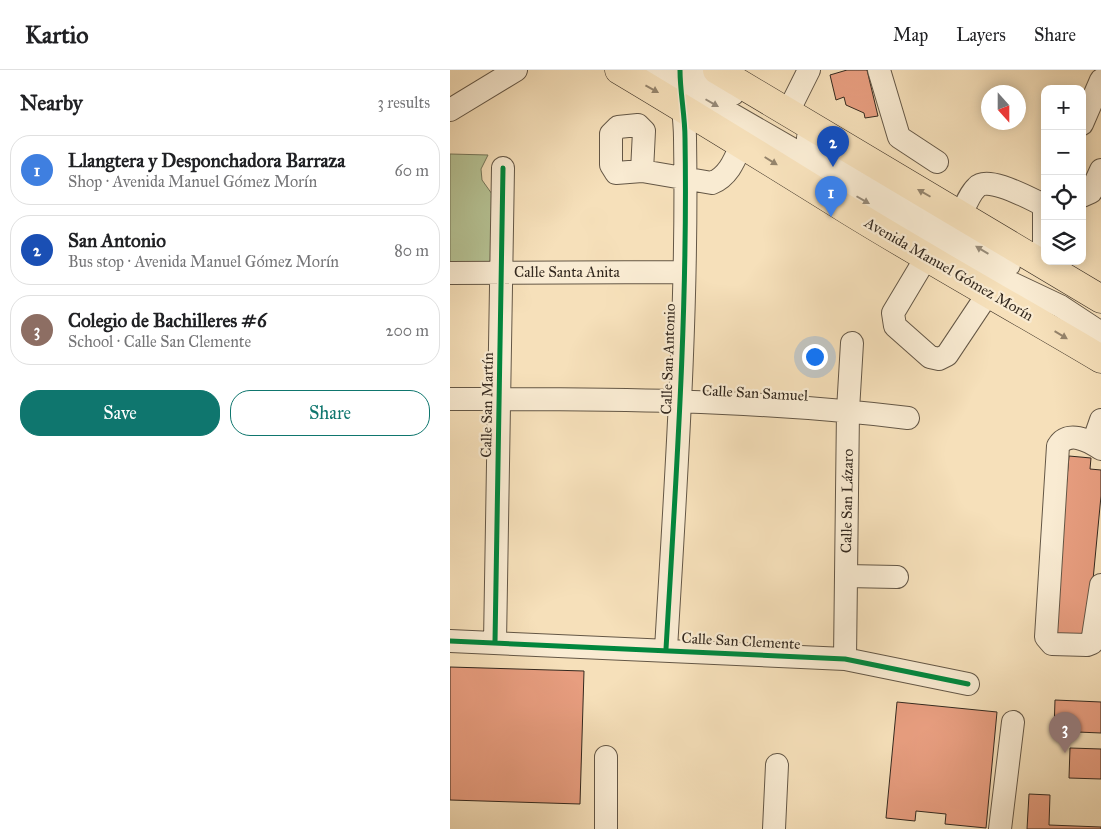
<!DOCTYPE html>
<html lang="en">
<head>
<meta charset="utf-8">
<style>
  body { margin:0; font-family:"IM FELL Great Primer",serif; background:#f6f6f6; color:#202124 }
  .controls { position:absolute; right:15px; top:15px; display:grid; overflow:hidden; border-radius:10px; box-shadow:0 2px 12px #0003 }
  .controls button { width:45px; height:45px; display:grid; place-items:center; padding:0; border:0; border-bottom:1px solid #e0e0e0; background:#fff; color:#202124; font:25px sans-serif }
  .compass { position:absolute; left:531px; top:15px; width:45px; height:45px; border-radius:50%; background:#fff; box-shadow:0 2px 12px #0003; rotate:159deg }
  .you { position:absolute; left:364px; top:286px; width:18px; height:18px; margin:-12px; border:4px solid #fff; border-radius:50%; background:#1a73e8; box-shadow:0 0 0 8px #1a73e833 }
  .badge { display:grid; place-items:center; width:32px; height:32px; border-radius:50%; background:#0f766e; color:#fff; font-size:16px; font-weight:700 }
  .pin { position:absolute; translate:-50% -41px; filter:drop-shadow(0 1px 2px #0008) }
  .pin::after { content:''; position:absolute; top:26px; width:18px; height:15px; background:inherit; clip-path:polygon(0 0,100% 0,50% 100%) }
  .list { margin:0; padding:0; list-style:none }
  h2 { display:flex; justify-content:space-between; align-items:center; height:65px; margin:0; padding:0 20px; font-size:21px }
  h2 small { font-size:16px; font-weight:400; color:#757577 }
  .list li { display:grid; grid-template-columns:32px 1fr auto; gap:15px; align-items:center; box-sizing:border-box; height:70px; margin:0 10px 10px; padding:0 10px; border:1px solid #e0e0e0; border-radius:20px }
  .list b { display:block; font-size:19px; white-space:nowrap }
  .list p { margin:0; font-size:16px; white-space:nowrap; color:#757577 }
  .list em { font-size:16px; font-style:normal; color:#757577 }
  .actions { display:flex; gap:10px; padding:15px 20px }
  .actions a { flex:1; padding:11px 0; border:1px solid #0f766e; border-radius:20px; text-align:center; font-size:18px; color:#0f766e }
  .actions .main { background:#0f766e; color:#fff }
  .icon { flex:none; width:28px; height:28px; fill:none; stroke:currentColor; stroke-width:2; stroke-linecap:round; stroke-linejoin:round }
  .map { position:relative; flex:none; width:651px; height:759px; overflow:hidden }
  header { display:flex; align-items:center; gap:30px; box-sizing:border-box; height:70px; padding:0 25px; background:#fff; border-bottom:1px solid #e0e0e0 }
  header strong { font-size:24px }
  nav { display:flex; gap:28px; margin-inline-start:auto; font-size:18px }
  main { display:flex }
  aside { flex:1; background:#fff }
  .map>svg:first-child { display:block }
</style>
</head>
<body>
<header>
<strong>Kartio</strong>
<nav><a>Map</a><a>Layers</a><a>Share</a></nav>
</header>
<main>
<aside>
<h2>Nearby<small>3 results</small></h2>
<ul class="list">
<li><span class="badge" style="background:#3f7fe0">1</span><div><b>Llangtera y Desponchadora Barraza</b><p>Shop · Avenida Manuel Gómez Morín</p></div><em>60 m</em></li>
<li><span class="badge" style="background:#1a4fb4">2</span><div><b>San Antonio</b><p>Bus stop · Avenida Manuel Gómez Morín</p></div><em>80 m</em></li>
<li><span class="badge" style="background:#8d6e63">3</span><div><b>Colegio de Bachilleres #6</b><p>School · Calle San Clemente</p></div><em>200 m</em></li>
</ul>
<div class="actions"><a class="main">Save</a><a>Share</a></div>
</aside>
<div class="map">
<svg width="651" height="759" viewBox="0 0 651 759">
  <rect width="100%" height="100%" fill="#f6e0ba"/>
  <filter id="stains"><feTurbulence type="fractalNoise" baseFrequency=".004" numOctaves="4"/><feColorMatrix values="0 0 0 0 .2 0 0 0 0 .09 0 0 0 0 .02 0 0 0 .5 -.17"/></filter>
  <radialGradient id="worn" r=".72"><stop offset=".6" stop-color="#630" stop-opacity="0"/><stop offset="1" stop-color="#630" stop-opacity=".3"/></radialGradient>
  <!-- green -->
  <path fill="#b6c395" stroke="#75765a" d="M0,84L38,85L31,99L32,110L42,124L43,193H0Z"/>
  <!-- building -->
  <path fill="#e89e80" stroke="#34291f" d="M417,0L428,46L415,48L414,43L396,35L394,27L386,30L380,5L397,0Z
    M619,386L641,388L640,399L651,400V426L637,573L602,569Z
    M0,597L134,601L130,734L0,730Z
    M605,630L651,632V663L604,661Z
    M447,632L547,642L536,758L495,754L496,744L466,741L465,751L436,748Z
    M620,678L651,679V709L619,708Z
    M579,724L600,725L599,755L651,757V759H577Z"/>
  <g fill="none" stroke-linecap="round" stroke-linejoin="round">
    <!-- minor casing -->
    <g stroke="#645746" stroke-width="24">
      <path id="minor" d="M205,0L361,90L406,126L540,203L610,236L651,263
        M243,0L283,24
        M429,0L449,67L487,92
        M0,40L66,0
        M337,44L359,0
        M632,54L651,10
        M358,68L409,105L559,195
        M192,101L194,61L188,55L168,57L161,64V95L166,103L192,101L262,113C279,106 285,89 292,73
        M632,126L641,122L651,100
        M511,145C515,136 520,123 527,117C538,105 580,129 594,135V173L588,190
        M477,186L443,243L445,256L480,287L489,289L497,285L539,222
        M0,203L234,202
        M0,329C152,329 307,329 458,348
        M643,373L651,350
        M651,379C638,370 618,360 608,376L596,567L602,574L637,575L642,573L651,515
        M396,506L447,507
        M0,571L395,589L518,614
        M45,572L53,98
        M216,579C226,409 238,238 235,68C235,45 230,23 230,0
        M395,589L398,340L402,273
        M156,759V687
        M324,759L327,695
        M550,759L563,652"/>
    </g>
    <!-- major casing -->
    <g stroke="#34291f" stroke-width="29">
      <path id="major" d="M169,0C246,46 322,93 399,141C482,192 567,239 651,289
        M267,0L651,229"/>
    </g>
    <!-- minor -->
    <use href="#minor" stroke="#f9ebd2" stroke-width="22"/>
    <!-- major -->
    <use href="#major" stroke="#f6e0ba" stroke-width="28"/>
    <!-- cycleway casing -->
    <g stroke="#f9ebd2" stroke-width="8">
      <path id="cycleway" d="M0,571L395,589L518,614
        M45,572L53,98
        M216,579C226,409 238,238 235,68C235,45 230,23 230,0"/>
    </g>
    <!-- cycleway -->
    <use href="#cycleway" stroke="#00873e" stroke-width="5"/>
  </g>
  <!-- one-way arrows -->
  <defs><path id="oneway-solid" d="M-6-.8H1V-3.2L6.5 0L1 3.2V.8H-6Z" transform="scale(1.25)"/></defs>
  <g fill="#95846c">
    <use href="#oneway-solid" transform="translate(202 19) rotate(29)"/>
    <use href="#oneway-solid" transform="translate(321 91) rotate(32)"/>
    <use href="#oneway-solid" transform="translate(474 123) rotate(-150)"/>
    <use href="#oneway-solid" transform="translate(611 265) rotate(31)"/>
  </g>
  <g fill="#968a78">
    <use href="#oneway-solid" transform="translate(262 33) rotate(30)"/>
    <use href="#oneway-solid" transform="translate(413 130) rotate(30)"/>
    <use href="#oneway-solid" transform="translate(532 180) rotate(-149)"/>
  </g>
  <g text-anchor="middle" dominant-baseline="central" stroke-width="4.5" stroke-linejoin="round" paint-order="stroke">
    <!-- street labels -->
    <g font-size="15" fill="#34291f" stroke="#f9ebd2">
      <text transform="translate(499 199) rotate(30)">Avenida Manuel Gómez Morín</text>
      <text x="117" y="202">Calle Santa Anita</text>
      <text transform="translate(218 289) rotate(-88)">Calle San Antonio</text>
      <text transform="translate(305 323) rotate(3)">Calle San Samuel</text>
      <text transform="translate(37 335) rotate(-89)">Calle San Martín</text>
      <text transform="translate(397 431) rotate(-89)">Calle San Lázaro</text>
      <text transform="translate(291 571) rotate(3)">Calle San Clemente</text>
    </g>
  </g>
  <rect width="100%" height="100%" filter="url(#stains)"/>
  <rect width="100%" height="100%" fill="url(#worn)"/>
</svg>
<div class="controls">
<button>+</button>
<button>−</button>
<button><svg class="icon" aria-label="locate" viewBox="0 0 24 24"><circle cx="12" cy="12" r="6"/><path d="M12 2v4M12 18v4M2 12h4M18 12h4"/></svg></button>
<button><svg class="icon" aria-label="layers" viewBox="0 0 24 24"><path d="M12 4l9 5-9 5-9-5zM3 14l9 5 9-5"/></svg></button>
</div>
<svg class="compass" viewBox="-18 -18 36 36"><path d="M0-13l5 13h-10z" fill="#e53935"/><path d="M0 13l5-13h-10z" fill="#757577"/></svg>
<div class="you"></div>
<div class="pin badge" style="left:381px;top:147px;background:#3f7fe0">1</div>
<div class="pin badge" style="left:383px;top:97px;background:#1a4fb4">2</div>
<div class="pin badge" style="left:615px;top:683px;background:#8d6e63">3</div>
</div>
</main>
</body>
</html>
